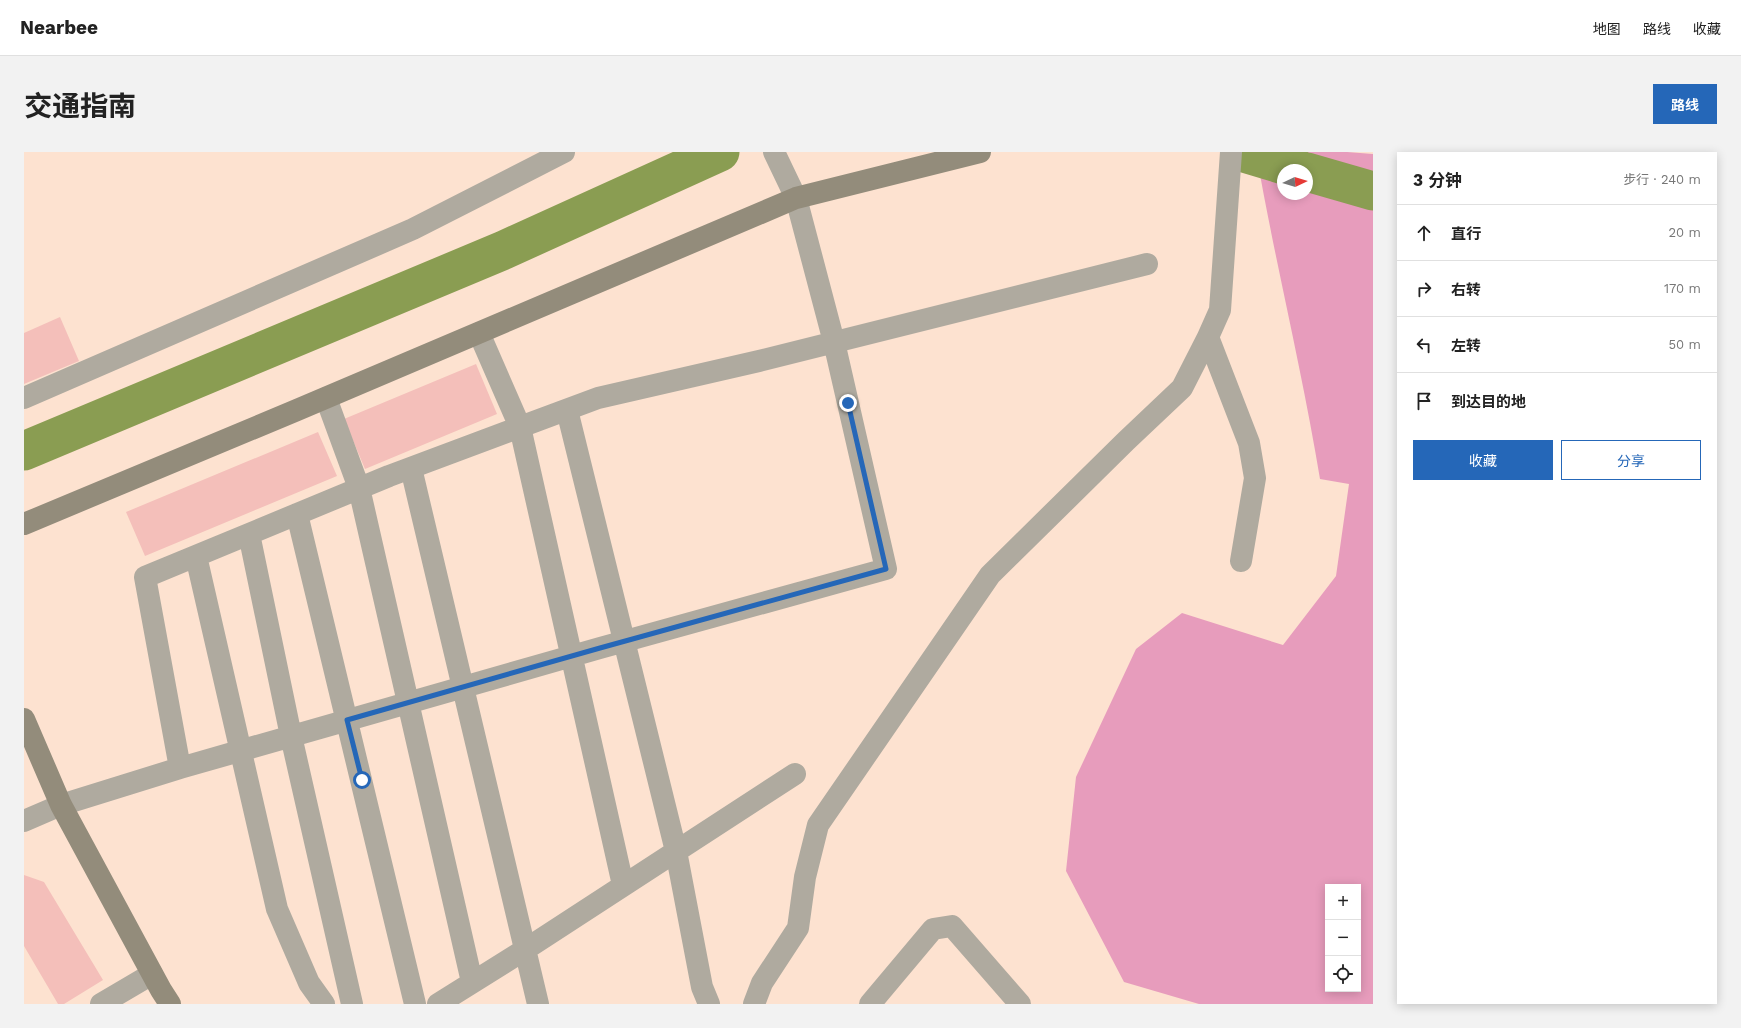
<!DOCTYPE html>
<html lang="zh">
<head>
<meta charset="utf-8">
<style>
  body { margin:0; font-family:"Work Sans","Noto Sans SC",sans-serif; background:#f2f2f2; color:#222 }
  .controls { position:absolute; right:12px; bottom:12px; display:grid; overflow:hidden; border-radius:0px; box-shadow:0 2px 10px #0003 }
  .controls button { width:36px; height:36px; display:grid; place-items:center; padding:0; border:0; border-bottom:1px solid #e0e0e0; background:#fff; color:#222; font:20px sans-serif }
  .compass { position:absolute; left:1253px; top:12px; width:36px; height:36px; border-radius:50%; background:#fff; box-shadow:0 2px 10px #0003; rotate:86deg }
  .stop { position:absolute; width:12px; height:12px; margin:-9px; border:3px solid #2567b8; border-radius:50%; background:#fff }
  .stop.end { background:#2567b8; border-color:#fff; box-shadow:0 1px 4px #0008 }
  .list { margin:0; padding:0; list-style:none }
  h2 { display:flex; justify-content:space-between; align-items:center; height:52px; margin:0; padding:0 16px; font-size:17px }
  h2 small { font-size:13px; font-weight:400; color:#767676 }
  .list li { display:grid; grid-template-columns:26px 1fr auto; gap:12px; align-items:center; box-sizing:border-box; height:56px; padding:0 16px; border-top:1px solid #e0e0e0 }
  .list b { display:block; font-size:15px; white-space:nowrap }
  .list em { font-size:13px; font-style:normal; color:#767676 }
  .actions { display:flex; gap:8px; padding:12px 16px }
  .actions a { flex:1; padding:9px 0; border:1px solid #2567b8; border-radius:0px; text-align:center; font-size:14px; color:#2567b8 }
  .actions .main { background:#2567b8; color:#fff }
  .icon { flex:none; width:22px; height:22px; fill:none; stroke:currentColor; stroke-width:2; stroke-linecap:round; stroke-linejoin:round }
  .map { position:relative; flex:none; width:1349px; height:852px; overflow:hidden; border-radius:0px }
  header { display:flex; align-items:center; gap:24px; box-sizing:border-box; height:56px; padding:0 20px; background:#fff; border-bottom:1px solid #e0e0e0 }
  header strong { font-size:19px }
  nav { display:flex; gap:22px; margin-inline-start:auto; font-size:14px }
  .intro { display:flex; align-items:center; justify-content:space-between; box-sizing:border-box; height:96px; padding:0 24px }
  h1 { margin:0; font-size:28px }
  .button { padding:10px 18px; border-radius:0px; background:#2567b8; color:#fff; font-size:14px; font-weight:700 }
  main { display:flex; gap:24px; padding:0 24px }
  aside { flex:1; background:#fff; border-radius:0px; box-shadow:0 2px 10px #0003 }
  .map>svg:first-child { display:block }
</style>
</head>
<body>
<header>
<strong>Nearbee</strong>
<nav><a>地图</a><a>路线</a><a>收藏</a></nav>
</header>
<div class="intro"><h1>交通指南</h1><a class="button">路线</a></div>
<main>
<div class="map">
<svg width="1349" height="852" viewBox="0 0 1349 852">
  <rect width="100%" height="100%" fill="#fde2d0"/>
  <!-- green -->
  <path fill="#e79cbc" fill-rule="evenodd" d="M1232,0H1323L1349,2V852H1175L1100,830L1042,719L1052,625L1112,497L1158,461L1259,493L1312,424L1325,332L1296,327C1278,217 1251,110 1232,0ZM1259,18H1283V42H1259ZM1304,735H1334V837H1304Z"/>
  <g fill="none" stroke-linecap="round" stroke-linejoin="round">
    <!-- river -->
    <path stroke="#8a9d52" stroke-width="39" d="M1217,0L1276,18
      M1283,20L1349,39
      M0,299L480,98L696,0"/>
  </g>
  <!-- building -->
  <path fill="#f4bfba" d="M36,165L55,209L0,232V181Z
    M452,212L473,262L341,317L320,267Z
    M294,280L313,324L121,404L102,360Z
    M0,723L20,730L79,828L40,852H34L0,794Z"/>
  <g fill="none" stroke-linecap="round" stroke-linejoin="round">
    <!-- minor -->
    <path stroke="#afaa9f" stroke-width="22" d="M455,181L496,275L599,733
      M1184,185L1225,291L1231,326L1217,409
      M0,246L389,77L540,0
      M302,246L335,336L448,830
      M543,258L652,699L678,835L685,852
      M387,316L514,852
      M273,362L391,852
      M225,382L267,584L328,852
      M172,404L253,757L285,831L300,852
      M156,616L121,425L365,324L574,246L735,209L1123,112
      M0,669L37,653L156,616L576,496L862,417L810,190L772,46
      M77,852L128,822
      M414,852L502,797L771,622
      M730,852L738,831L774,776L781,725L794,673L966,423L1102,289L1158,236L1184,185L1196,158L1207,0
      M846,852L909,777L928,774L996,852"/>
    <!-- tertiary -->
    <path stroke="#afaa9f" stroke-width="22" d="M750,0L772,46"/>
    <!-- secondary -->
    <path stroke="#938c7b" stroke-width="22" d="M0,372L273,258L772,46L956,0
      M0,567L37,653L137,838L146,852"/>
  </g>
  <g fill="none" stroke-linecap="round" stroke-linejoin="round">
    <!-- route -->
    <path stroke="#2567b8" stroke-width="5" d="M338,628L323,568L576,496L862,417L824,251"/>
  </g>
</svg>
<div class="controls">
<button>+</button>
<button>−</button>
<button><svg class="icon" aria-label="locate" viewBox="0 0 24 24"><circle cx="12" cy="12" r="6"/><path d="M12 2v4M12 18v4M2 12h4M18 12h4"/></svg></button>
</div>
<svg class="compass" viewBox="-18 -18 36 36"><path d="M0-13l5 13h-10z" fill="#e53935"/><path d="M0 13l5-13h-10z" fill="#767676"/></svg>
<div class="stop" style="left:338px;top:628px"></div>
<div class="stop end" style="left:824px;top:251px"></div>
</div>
<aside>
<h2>3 分钟<small>步行 · 240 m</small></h2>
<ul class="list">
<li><svg class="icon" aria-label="ahead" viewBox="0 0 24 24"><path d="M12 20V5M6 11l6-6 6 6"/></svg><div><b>直行</b></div><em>20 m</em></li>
<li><svg class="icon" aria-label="right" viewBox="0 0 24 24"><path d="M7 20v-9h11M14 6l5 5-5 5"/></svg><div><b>右转</b></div><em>170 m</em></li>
<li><svg class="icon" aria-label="left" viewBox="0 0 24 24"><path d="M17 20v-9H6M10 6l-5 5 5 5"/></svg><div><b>左转</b></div><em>50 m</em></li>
<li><svg class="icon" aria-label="arrive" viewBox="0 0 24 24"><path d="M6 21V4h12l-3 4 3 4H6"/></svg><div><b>到达目的地</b></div></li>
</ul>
<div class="actions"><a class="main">收藏</a><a>分享</a></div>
</aside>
</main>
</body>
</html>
